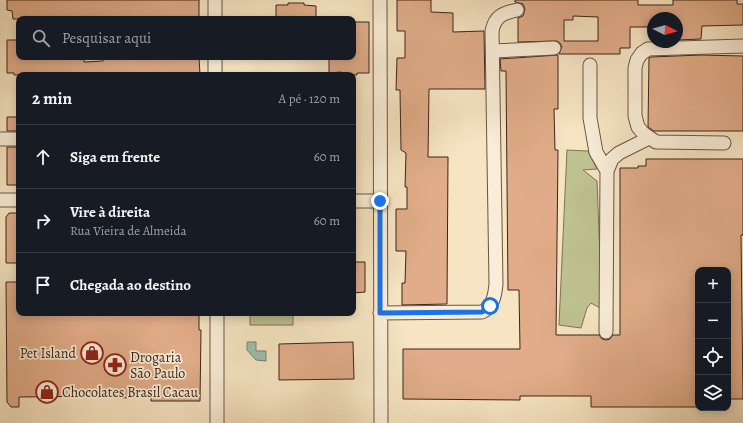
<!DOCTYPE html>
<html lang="pt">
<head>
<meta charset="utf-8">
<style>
  body { margin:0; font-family:Alegreya,serif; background:#242831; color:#f1f3f6 }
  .controls { position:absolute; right:12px; bottom:12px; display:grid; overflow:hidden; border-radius:8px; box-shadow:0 2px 10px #0003 }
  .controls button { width:36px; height:36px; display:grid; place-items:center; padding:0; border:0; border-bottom:1px solid #363941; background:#171b24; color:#f1f3f6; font:20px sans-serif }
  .compass { position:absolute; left:647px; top:12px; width:36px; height:36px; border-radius:50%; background:#171b24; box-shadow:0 2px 10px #0003; rotate:95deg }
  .stop { position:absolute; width:12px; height:12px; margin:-9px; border:3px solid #1a73e8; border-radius:50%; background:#fff }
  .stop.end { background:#1a73e8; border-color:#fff; box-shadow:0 1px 4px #0008 }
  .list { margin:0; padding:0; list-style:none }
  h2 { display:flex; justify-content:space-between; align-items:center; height:52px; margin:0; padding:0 16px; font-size:17px }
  h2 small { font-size:13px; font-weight:400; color:#9ea1a6 }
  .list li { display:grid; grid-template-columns:26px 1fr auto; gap:12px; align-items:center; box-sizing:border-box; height:64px; padding:0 16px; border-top:1px solid #363941 }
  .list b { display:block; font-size:15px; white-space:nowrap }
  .list p { margin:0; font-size:13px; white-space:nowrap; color:#9ea1a6 }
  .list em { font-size:13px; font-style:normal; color:#9ea1a6 }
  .icon { flex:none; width:22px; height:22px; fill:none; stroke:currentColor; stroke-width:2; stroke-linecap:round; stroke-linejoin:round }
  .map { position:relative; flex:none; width:743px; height:423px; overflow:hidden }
  .search { position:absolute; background:#171b24; box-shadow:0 2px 10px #0003; left:16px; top:16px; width:340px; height:44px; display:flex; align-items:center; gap:10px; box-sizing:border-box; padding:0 14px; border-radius:8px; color:#9ea1a6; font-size:15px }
  .panel { position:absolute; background:#171b24; box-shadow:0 2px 10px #0003; left:16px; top:72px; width:340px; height:244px; border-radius:8px }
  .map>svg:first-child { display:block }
</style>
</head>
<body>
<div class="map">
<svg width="743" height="423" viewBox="0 0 743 423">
  <rect width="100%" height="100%" fill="#f6e4c2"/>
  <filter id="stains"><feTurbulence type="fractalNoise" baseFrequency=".005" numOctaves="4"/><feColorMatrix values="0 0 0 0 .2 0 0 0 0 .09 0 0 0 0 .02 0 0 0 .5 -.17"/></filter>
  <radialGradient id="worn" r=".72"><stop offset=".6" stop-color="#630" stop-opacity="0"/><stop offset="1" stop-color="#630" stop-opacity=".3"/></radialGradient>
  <!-- green -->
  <path fill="#bfc392" stroke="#7e7456" d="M567,150L588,151L597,169L583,170L597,181L602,309L591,303L587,308L581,328L559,325Z
    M250,313H293V325H250Z"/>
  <!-- water -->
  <path fill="#9ebfac" stroke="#778172" d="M247,342H256V351H266V361L256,360L247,350Z"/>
  <!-- building -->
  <path fill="#e0ac89" stroke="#3d241b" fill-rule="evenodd" d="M7,0H199V19H13L12,11L7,10Z
    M397,0H431V12L453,13V32L484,31L485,89H429L428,157H448L447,304L402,305V283H405L406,251H396V209H407V187H405L406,153L401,150L400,90H396L397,58H405V31H397Z
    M515,0H638V5H673V0H737V4H743V25L702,26L701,39L677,40V18H653V27H630V48H620V54H559L562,47L560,43L557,41L518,42V18L523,16L525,9L523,4L515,2ZM573,16L598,17V41H564V20H573Z
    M288,3H304V5L316,6V19H276V5H288Z
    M353,22H369V73H357V75H341V72L329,73V57H353Z
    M7,40H19V57H84V62L103,61V57H199L200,75H14V73H7Z
    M558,55V109H554L555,150H558L556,335H599L602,339L606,340L610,339L613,335H620V168H638V166H646V159H743V235H741L743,399H728V270H698V407H591V396H520V400L403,399V349H520L519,290H508L506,71H501L500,59Z
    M701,55L743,56V131H654L648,127L649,58L651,57Z
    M7,117H19V131H7Z
    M7,147H19V185H7Z
    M9,213H19V263H6V217Z
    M353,262H365V292L353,293Z
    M6,282H19V313H199V330H201L200,401H151V396H127V398L103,396L19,397V407H11L7,402Z
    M353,342L354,379L279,380V344Z"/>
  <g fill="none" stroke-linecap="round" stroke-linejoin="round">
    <!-- minor casing -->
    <g stroke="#6b5445" stroke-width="15">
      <path id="minor" d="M215,0V19
        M380,0L381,423
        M493,51L554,48
        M215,57V75
        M590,65V118L596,152L607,171
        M0,139H19
        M724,143L656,142L643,133L638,127L635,116V68L637,60L642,53L648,49L743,46
        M0,200H19
        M353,201H380
        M217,313V423
        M380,313L482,312C493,307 495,295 496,284L492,31C495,16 503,13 517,10
        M606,332L607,171L612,159L619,153L649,138"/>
    </g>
    <!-- minor -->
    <use href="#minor" stroke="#f9edd7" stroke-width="13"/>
  </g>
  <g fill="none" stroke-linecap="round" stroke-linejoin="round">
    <!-- route -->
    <path stroke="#1a73e8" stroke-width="5" d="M380,201V313L482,312L490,306"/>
  </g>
  <!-- icons -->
  <defs>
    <g id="shop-ring" transform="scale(1.15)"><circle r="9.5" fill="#f9edd7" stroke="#8f2418" stroke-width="1.5"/><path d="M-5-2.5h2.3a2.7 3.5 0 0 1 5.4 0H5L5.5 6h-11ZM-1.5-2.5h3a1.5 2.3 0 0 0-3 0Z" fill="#8f2418"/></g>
    <g id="pharmacy-ring" transform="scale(1.15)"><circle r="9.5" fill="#f9edd7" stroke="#8f2418" stroke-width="1.5"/><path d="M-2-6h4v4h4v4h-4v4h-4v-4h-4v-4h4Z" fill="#8f2418"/></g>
  </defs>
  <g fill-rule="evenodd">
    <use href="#shop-ring" x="92" y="353"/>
    <use href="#pharmacy-ring" x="115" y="365"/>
    <use href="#shop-ring" x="47" y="392"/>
  </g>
  <g text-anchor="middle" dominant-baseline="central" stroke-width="3.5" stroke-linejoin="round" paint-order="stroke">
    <!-- poi labels -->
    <g font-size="14" fill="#3d241b" stroke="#f9edd7" text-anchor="start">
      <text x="76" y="353" text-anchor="end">Pet Island</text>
      <text x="130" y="357">Drogaria<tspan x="130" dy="16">São Paulo</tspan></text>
      <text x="62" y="392">Chocolates Brasil Cacau</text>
    </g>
  </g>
  <rect width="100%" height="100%" filter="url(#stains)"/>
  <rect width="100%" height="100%" fill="url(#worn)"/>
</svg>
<div class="controls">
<button>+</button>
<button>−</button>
<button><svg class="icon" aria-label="locate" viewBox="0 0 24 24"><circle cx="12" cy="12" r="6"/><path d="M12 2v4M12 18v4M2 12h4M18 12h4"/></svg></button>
<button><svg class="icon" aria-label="layers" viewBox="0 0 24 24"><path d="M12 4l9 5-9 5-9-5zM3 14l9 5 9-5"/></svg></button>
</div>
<svg class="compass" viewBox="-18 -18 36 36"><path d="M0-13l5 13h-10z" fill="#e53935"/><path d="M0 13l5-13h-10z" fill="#9ea1a6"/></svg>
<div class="stop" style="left:490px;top:306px"></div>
<div class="stop end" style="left:380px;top:201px"></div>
<div class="search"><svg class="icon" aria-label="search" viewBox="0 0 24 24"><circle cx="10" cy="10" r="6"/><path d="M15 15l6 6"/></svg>Pesquisar aqui</div>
<section class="panel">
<h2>2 min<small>A pé · 120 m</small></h2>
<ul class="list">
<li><svg class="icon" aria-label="ahead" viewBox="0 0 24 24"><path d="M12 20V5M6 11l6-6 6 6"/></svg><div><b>Siga em frente</b></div><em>60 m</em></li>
<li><svg class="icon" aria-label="right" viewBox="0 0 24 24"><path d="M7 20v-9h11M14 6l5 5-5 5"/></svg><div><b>Vire à direita</b><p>Rua Vieira de Almeida</p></div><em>60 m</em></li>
<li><svg class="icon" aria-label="arrive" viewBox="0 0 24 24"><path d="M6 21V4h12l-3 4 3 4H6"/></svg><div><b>Chegada ao destino</b></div></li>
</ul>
</section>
</div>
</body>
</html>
